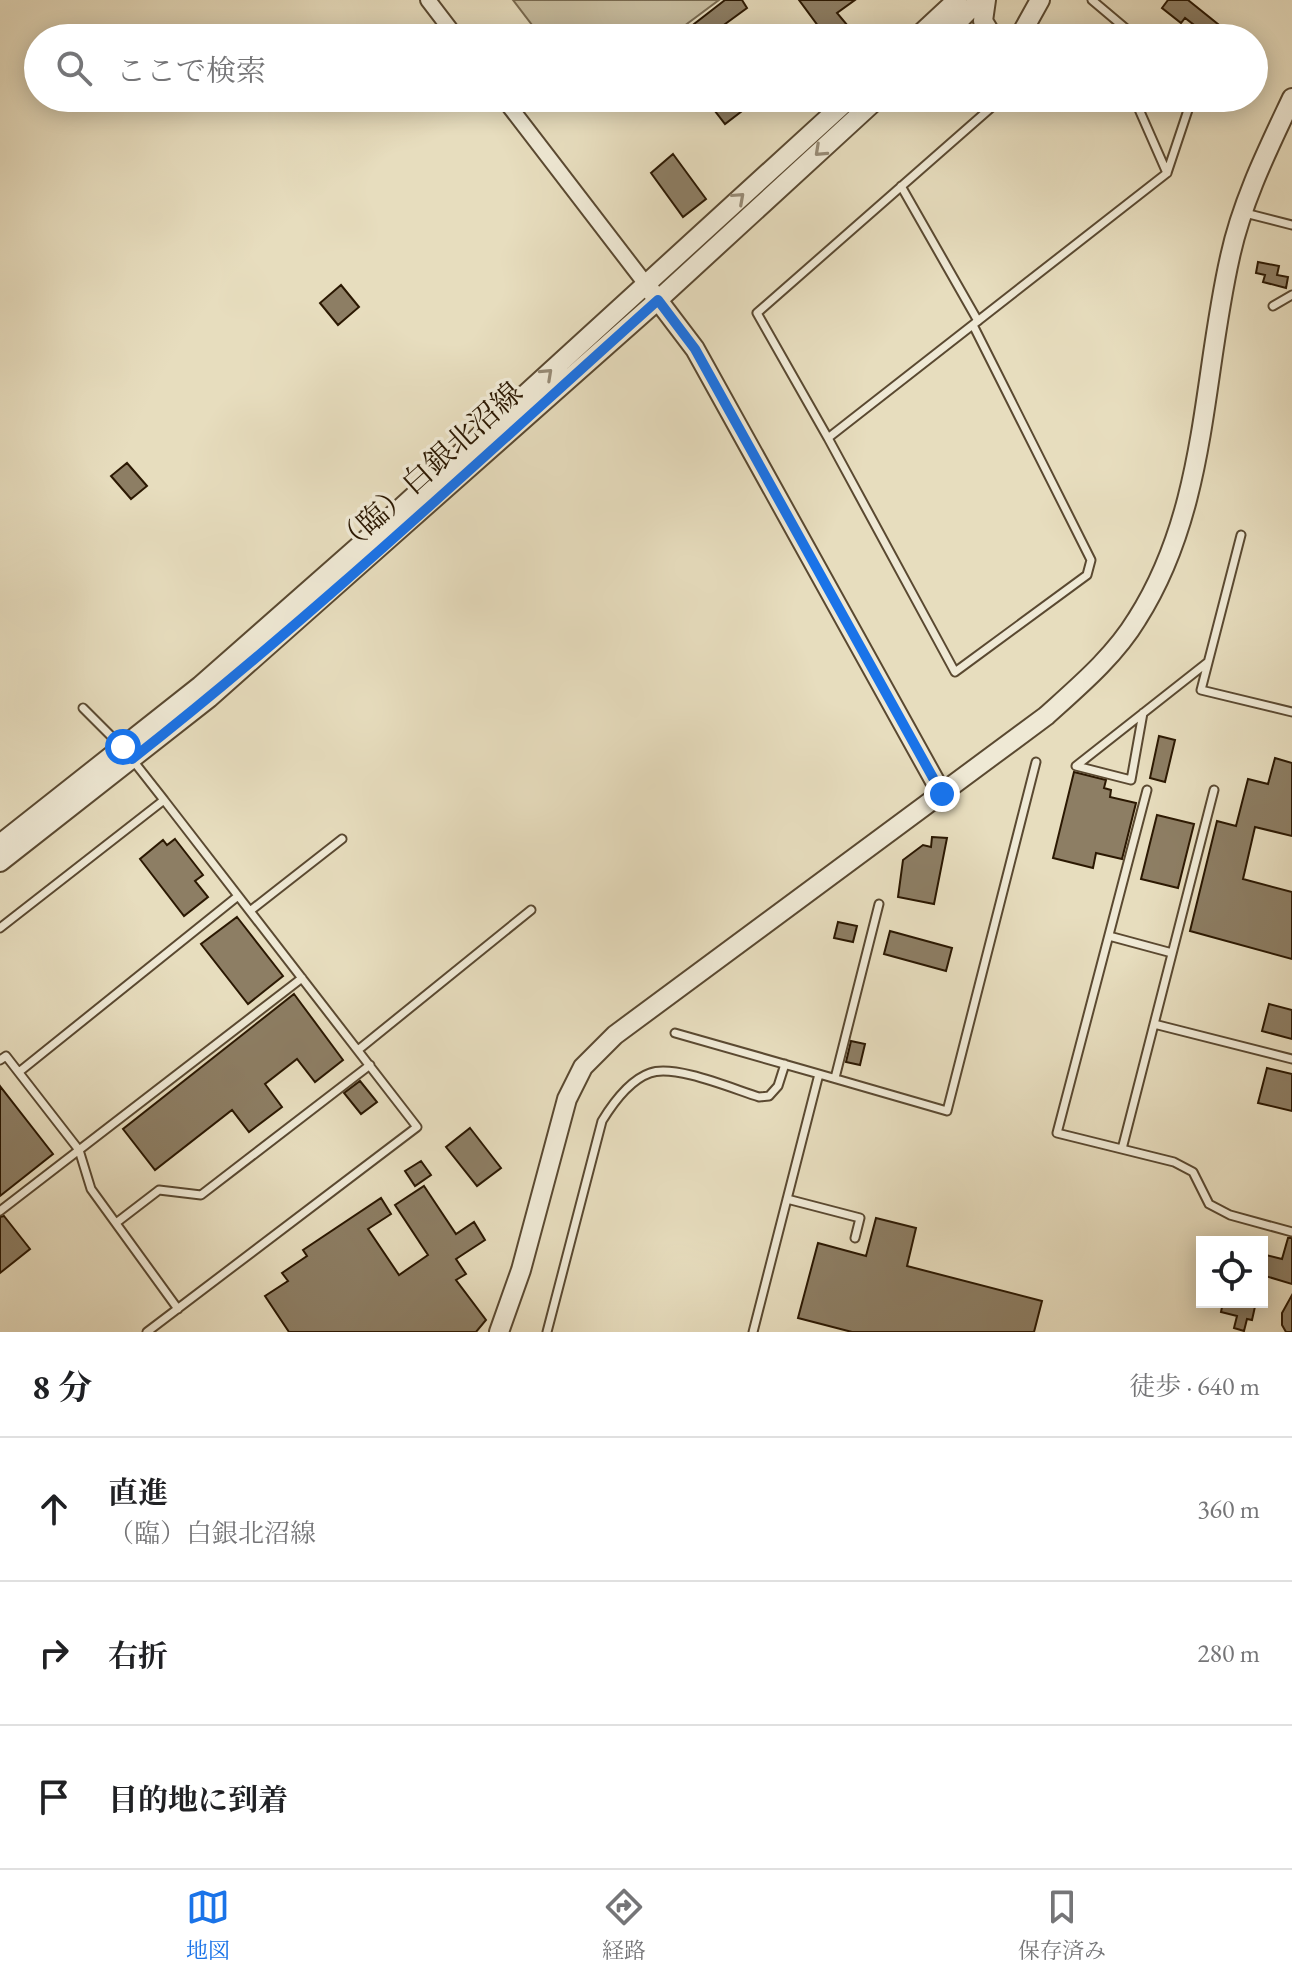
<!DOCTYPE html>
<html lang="ja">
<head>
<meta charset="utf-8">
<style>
  body { margin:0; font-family:"EB Garamond","Noto Serif JP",serif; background:#f6f6f6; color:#202124 }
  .controls { position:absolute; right:24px; bottom:24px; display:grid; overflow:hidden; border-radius:0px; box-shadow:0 4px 20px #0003 }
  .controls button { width:72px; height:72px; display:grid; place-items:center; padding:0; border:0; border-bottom:2px solid #e0e0e0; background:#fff; color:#202124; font:40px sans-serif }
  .stop { position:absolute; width:24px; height:24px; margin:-18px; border:6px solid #1a73e8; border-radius:50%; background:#fff }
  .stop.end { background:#1a73e8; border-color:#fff; box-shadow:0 2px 8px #0008 }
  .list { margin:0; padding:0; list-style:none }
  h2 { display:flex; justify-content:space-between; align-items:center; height:104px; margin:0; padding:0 32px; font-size:34px }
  h2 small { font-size:26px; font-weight:400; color:#757577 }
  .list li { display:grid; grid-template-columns:52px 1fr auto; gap:24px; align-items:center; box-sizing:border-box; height:144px; padding:0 32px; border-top:2px solid #e0e0e0 }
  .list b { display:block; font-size:30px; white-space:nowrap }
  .list p { margin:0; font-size:26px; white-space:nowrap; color:#757577 }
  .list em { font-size:26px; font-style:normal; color:#757577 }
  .icon { flex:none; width:44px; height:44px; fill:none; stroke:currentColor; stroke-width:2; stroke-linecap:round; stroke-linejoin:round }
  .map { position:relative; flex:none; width:1292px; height:1332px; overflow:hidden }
  .search { position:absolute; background:#fff; box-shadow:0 4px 20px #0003; left:24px; right:24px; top:24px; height:88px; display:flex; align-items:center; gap:20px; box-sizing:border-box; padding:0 28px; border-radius:44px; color:#757577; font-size:30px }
  .sheet { height:536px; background:#fff }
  nav { display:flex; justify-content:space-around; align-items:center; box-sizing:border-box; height:112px; border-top:2px solid #e0e0e0; background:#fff; font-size:22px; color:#757577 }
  nav a { display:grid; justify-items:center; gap:4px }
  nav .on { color:#1a73e8 }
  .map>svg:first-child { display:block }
</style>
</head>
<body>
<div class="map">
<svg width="1292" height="1332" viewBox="0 0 1292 1332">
  <rect width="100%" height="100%" fill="#e7ddbe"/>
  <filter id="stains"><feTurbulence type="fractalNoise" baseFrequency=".0025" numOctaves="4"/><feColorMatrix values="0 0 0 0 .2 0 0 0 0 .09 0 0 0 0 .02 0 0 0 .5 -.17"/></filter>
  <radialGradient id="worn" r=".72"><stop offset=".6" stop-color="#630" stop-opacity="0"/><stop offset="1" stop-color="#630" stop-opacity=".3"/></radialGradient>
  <!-- green -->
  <path fill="#c7bc9e" stroke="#796a50" stroke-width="2" d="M513,0H719L668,38H542Z"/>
  <!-- building -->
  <path fill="#8d7e64" stroke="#2b1802" stroke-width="2" d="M725,0H742L747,8L706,38H676Z
    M799,0H855L837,13L858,38H827Z
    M1168,0H1188L1224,29L1217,38H1211L1185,18L1181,23L1162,8Z
    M705,98H759L725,124Z
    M673,154L706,199L683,217L651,173Z
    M1258,262L1279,266L1277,275L1288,277L1286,288L1263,282L1265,275L1256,273Z
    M341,285L359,307L338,325L320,303Z
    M127,463L147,486L131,499L111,476Z
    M1159,736L1175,740L1165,782L1150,778Z
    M1275,758L1292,763V836L1255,827L1243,879L1292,892V959L1190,931L1217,821L1236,826L1248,779L1268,784Z
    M1074,772L1106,780L1104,788L1111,790L1110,797L1136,803L1122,859L1096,853L1093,868L1053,858Z
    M1157,815L1194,824L1178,888L1141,879Z
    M932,837L947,838L934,904L898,897L903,860L923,845L931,847Z
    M175,839L203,875L195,881L208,897L184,916L140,859L163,840L167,845Z
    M237,917L283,976L248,1004L201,944Z
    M838,922L857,926L853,942L834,938Z
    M890,931L952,948L946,971L884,954Z
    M294,994L343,1060L315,1082L297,1059L265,1084L282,1107L249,1132L232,1110L155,1170L123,1129Z
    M1269,1004L1292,1010V1039L1262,1031Z
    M851,1041L865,1044L860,1065L846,1062Z
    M1267,1068L1292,1074V1111L1258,1103Z
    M360,1081L377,1102L361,1114L344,1093Z
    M0,1086L53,1154L0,1196Z
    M470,1128L501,1168L477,1186L446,1147Z
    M421,1161L431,1175L415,1186L405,1171Z
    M424,1186L456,1234L474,1222L485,1240L456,1259L466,1274L456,1280L486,1320L476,1332H289L265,1296L288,1281L282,1273L307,1256L303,1250L381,1198L391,1214L368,1229L399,1275L428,1255L395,1205Z
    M4,1216L30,1249L0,1273V1217Z
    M876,1218L916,1228L907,1266L1042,1301L1034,1332H852L798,1318L818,1243L866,1256Z
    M1288,1238H1292V1284L1262,1275V1254L1282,1259Z
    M1292,1295V1332H1286L1282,1325V1313Z
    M1223,1302H1256L1252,1320L1247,1319L1244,1331L1234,1328L1237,1316L1221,1312Z"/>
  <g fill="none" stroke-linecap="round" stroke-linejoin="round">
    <!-- service casing -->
    <g stroke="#5a4931" stroke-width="11">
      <path id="service" d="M1092,0L1137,38
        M1071,38L1077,32L1083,38
        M1134,98L1167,173
        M901,186L978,321
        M1245,213L1292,225
        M1273,306L1292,295
        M973,325L1091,560L1087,575L955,672L828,438L1167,173L1192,98
        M828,438L757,313L1002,98
        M1241,535L1201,690L1292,712
        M83,708L121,746
        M1143,713L1131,780L1076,766L1208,662
        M131,758L164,800
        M1147,790L1057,1133L1174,1162L1193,1172L1209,1204L1230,1215L1292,1232
        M250,911L342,839
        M0,928L164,800L417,1127L147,1332
        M1109,936L1172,953
        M1154,1024L1292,1059
        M675,1033L819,1074L753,1332
        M358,1050L531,910
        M0,1060L6,1056L79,1150L91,1189L178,1309
        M19,1072L238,896
        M819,1074L947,1111L1036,762
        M835,1078L879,904
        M1122,1149L1214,790
        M787,1199L860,1218L855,1238
        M0,1211L302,978
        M116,1223L159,1190L201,1195L370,1065
        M547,1332L602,1121C613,1103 630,1080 650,1073C675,1064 733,1089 759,1097L769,1096L778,1086L785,1064"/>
    </g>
    <!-- minor casing -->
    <g stroke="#5a4931" stroke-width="18">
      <path id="minor" d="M428,0L457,38
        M503,98L645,283"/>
    </g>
    <!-- tertiary casing -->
    <g stroke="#5a4931" stroke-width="22">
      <path id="tertiary" d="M986,0L983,21L992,36L999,38
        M916,38L957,0
        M942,38L979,0
        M1013,38L1020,36L1040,0
        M651,291L695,349L942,794
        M0,844L200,686L368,538L850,98
        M0,862L209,698L658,300L878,98
        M499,1332L521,1270L567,1099L583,1067L615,1035L1046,716C1078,687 1114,657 1137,619C1207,509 1202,380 1230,257C1242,201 1268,149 1292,98"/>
    </g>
    <!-- service -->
    <use href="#service" stroke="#efe9d5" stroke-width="7"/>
    <!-- minor -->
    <use href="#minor" stroke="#efe9d5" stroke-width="14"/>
    <!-- tertiary -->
    <use href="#tertiary" stroke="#efe9d5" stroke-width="18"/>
  </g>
  <!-- one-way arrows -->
  <defs><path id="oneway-chevron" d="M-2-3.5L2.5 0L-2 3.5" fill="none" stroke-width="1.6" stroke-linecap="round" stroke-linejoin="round" transform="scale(2)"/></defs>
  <g stroke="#978b76">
    <use href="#oneway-chevron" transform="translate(820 151) rotate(137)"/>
    <use href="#oneway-chevron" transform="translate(739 198) rotate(-42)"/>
    <use href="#oneway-chevron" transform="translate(547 374) rotate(-43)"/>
  </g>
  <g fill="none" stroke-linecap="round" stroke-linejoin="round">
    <!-- route -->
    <path stroke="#1a73e8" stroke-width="10" d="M123,747L132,759C315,615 485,455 658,300L695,349L942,794"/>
  </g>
  <g text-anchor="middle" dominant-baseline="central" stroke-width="7" stroke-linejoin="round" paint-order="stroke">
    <!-- street labels -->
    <g font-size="30" fill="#2b1802" stroke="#efe9d5">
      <text transform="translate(428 468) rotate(-42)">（臨）白銀北沼線</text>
    </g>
  </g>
  <rect width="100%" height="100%" filter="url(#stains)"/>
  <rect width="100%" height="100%" fill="url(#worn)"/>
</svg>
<div class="controls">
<button><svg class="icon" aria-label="locate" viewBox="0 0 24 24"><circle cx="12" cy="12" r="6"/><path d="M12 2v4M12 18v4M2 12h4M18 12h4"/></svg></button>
</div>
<div class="stop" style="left:123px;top:747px"></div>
<div class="stop end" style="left:942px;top:794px"></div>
<div class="search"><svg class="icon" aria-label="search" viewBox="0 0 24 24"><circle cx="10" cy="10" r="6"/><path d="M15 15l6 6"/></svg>ここで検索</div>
</div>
<section class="sheet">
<h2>8 分<small>徒歩 · 640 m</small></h2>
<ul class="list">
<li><svg class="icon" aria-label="ahead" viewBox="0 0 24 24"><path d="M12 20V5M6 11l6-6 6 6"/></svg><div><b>直進</b><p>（臨）白銀北沼線</p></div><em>360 m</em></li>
<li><svg class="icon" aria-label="right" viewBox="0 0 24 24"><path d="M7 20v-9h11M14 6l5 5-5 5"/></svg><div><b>右折</b></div><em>280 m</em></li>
<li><svg class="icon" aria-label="arrive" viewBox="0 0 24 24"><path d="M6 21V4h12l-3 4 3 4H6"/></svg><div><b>目的地に到着</b></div></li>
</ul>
</section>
<nav>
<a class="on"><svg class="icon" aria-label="map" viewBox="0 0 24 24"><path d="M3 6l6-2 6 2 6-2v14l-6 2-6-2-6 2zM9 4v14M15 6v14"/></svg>地図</a>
<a><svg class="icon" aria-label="directions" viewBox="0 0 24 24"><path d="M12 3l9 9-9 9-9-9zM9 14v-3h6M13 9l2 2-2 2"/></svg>経路</a>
<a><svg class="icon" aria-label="saved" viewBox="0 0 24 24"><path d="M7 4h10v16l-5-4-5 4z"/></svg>保存済み</a>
</nav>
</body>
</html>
